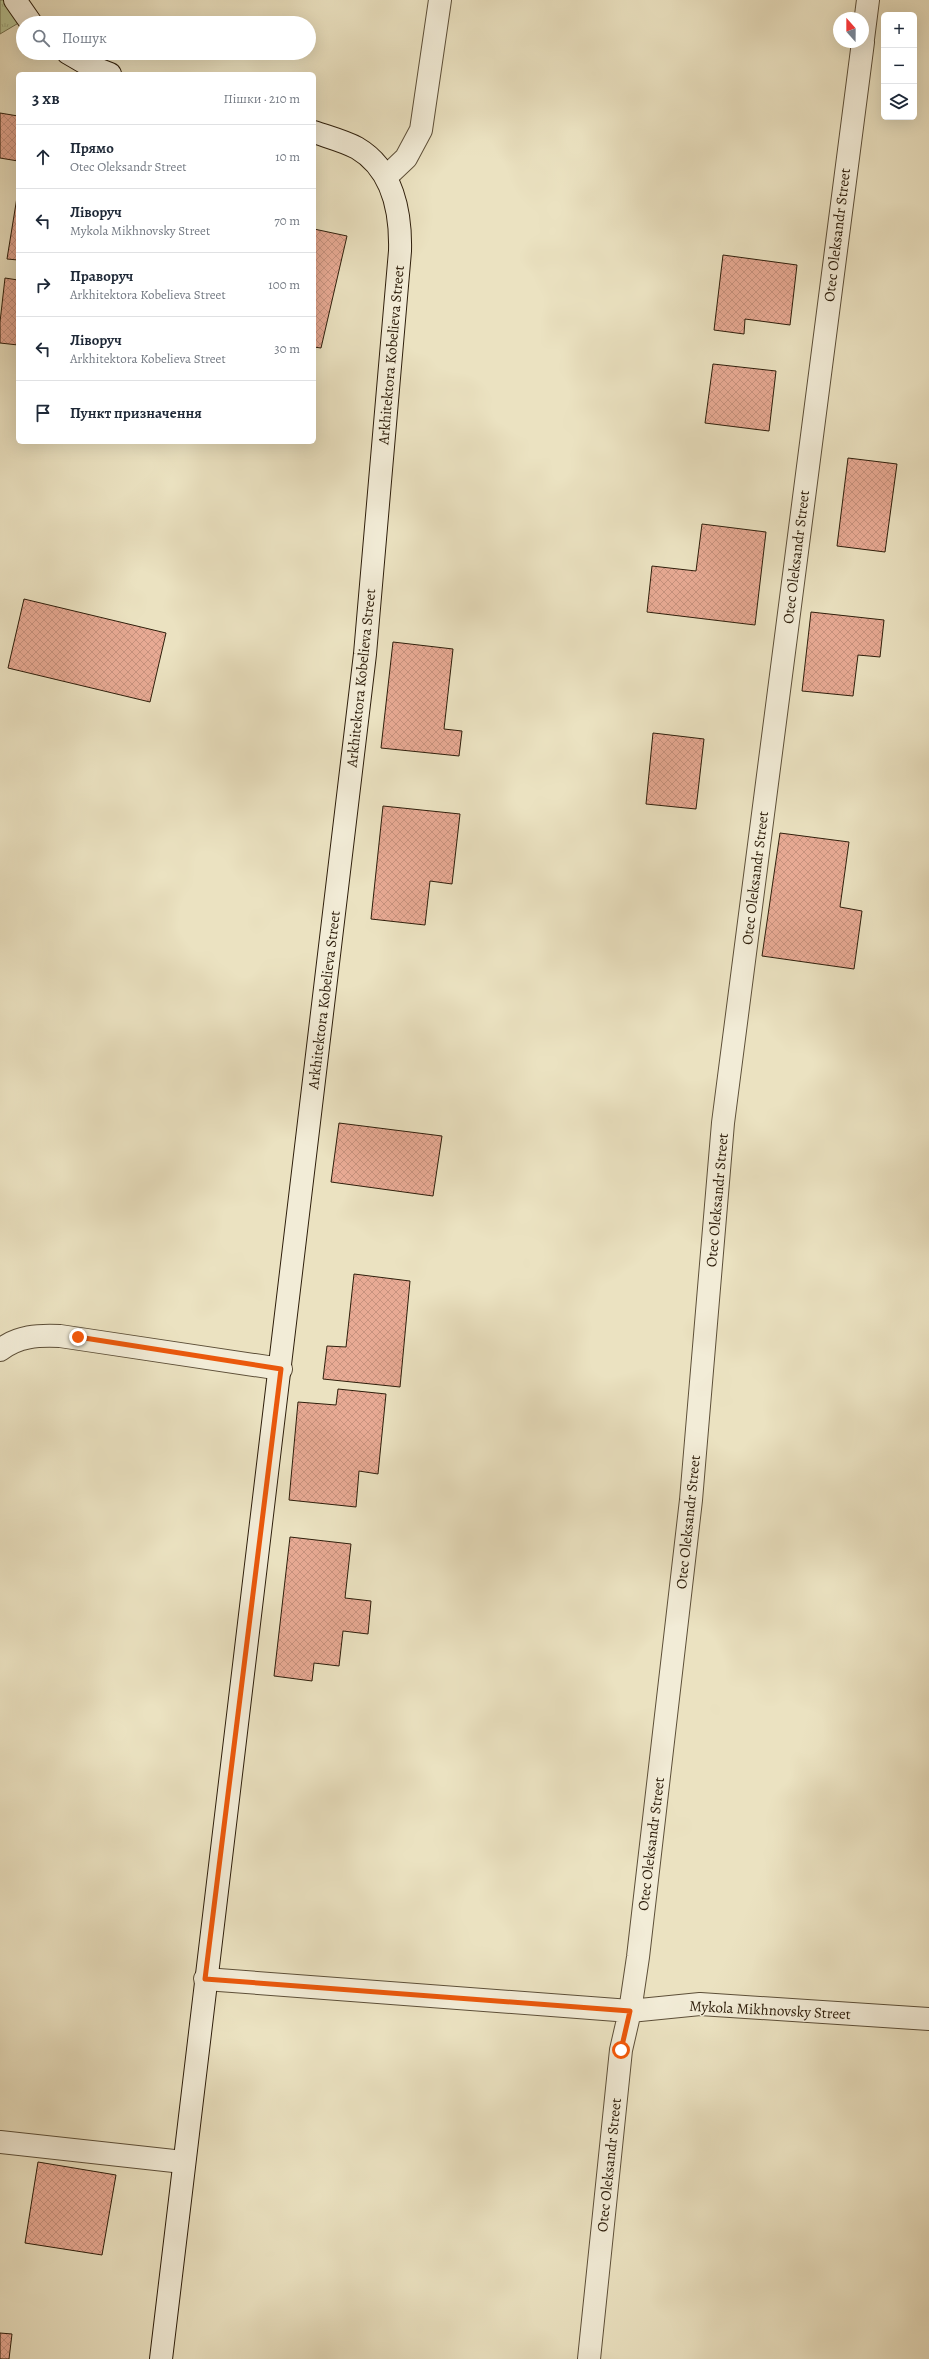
<!DOCTYPE html>
<html lang="uk">
<head>
<meta charset="utf-8">
<style>
  body { margin:0; font-family:Alegreya,serif; background:#f2f2f3; color:#1f2937 }
  .controls { position:absolute; right:12px; top:12px; display:grid; overflow:hidden; border-radius:6px; box-shadow:0 4px 16px #0002 }
  .controls button { width:36px; height:36px; display:grid; place-items:center; padding:0; border:0; border-bottom:1px solid #e0e1e3; background:#fff; color:#1f2937; font:20px sans-serif }
  .compass { position:absolute; left:833px; top:12px; width:36px; height:36px; border-radius:50%; background:#fff; box-shadow:0 4px 16px #0002; rotate:339deg }
  .stop { position:absolute; width:12px; height:12px; margin:-9px; border:3px solid #ea580c; border-radius:50%; background:#fff }
  .stop.end { background:#ea580c; border-color:#fff; box-shadow:0 1px 4px #0008 }
  .list { margin:0; padding:0; list-style:none }
  h2 { display:flex; justify-content:space-between; align-items:center; height:52px; margin:0; padding:0 16px; font-size:17px }
  h2 small { font-size:13px; font-weight:400; color:#747a83 }
  .list li { display:grid; grid-template-columns:26px 1fr auto; gap:12px; align-items:center; box-sizing:border-box; height:64px; padding:0 16px; border-top:1px solid #e0e1e3 }
  .list b { display:block; font-size:15px; white-space:nowrap }
  .list p { margin:0; font-size:13px; white-space:nowrap; color:#747a83 }
  .list em { font-size:13px; font-style:normal; color:#747a83 }
  .icon { flex:none; width:22px; height:22px; fill:none; stroke:currentColor; stroke-width:2; stroke-linecap:round; stroke-linejoin:round }
  .map { position:relative; flex:none; width:929px; height:2359px; overflow:hidden }
  .search { position:absolute; background:#fff; box-shadow:0 4px 16px #0002; left:16px; top:16px; width:300px; height:44px; display:flex; align-items:center; gap:10px; box-sizing:border-box; padding:0 14px; border-radius:22px; color:#747a83; font-size:15px }
  .panel { position:absolute; background:#fff; box-shadow:0 4px 16px #0002; left:16px; top:72px; width:300px; height:372px; border-radius:6px }
  .map>svg:first-child { display:block }
</style>
</head>
<body>
<div class="map">
<svg width="929" height="2359" viewBox="0 0 929 2359">
  <defs>
    <pattern id="grass-tufts" width="24" height="20" patternUnits="userSpaceOnUse"><rect width="24" height="20" fill="#b7c393"/><path d="M3 7l-1-3M5 7V3M7 7l1-3M15 17l-1-3M17 17v-4M19 17l1-3" fill="none" stroke="#9ea77d"/></pattern>
    <pattern id="building-cross-hatch" width="8" height="8" patternUnits="userSpaceOnUse"><rect width="8" height="8" fill="#e8aa94"/><path d="M0 0l8 8M0 8l8-8" fill="none" stroke="#c7927e"/></pattern>
  </defs>
  <rect width="100%" height="100%" fill="#ebe2c1"/>
  <filter id="stains"><feTurbulence type="fractalNoise" baseFrequency=".005" numOctaves="4"/><feColorMatrix values="0 0 0 0 .2 0 0 0 0 .09 0 0 0 0 .02 0 0 0 .5 -.17"/></filter>
  <radialGradient id="worn" r=".72"><stop offset=".6" stop-color="#630" stop-opacity="0"/><stop offset="1" stop-color="#630" stop-opacity=".3"/></radialGradient>
  <!-- grass -->
  <path fill="url(#grass-tufts)" stroke="#72704f" d="M0,0H15L27,18L0,34Z"/>
  <!-- building -->
  <path fill="url(#building-cross-hatch)" stroke="#2e1e0b" d="M0,113L18,116V161L0,158Z
    M18,191V260L7,259Z
    M314,229L347,236L321,348L314,347Z
    M723,255L797,265L790,325L745,319L744,334L714,330Z
    M5,278L18,280V345L0,343V322Z
    M713,364L776,371L769,431L705,423Z
    M848,458L897,464L885,552L837,546Z
    M702,524L766,532L755,625L647,612L652,566L696,571Z
    M24,599L166,633L150,702L8,668Z
    M811,612L884,620L880,657L858,655L853,696L802,691Z
    M393,642L453,649L444,729L462,731L459,756L381,748Z
    M653,733L704,739L696,809L646,804Z
    M383,806L460,814L452,884L430,881L425,925L371,919Z
    M780,833L849,842L840,907L862,911L854,969L762,956Z
    M339,1123L442,1136L433,1196L331,1182Z
    M354,1274L410,1281L400,1387L323,1379L327,1346L346,1347Z
    M338,1389L386,1394L378,1474L359,1471L356,1507L289,1500L298,1402L336,1405Z
    M290,1537L351,1544L345,1598L371,1601L368,1634L343,1631L339,1666L314,1663L312,1681L274,1676Z
    M38,2162L116,2175L102,2255L25,2243Z
    M0,2333L12,2334L9,2359H0Z"/>
  <g fill="none" stroke-linecap="round" stroke-linejoin="round">
    <!-- street casing -->
    <g stroke="#5d4f38" stroke-width="24">
      <path id="street" d="M863,39L868,0
        M386,177L406,158L421,130L440,0
        M0,1350C18,1336 38,1335 60,1336L281,1369
        M205,1979L630,2011L700,2004L929,2019
        M0,2142L183,2162
        M589,2359L621,2050L630,2011L638,1957L691,1500L723,1123L863,42"/>
    </g>
    <!-- secondary casing -->
    <g stroke="#2e1e0b" stroke-width="24">
      <path id="secondary" d="M15,0L31,23
        M68,53L92,67L110,74
        M161,2359L365,654L400,251C401,213 393,169 357,148C344,141 328,137 314,132"/>
    </g>
    <!-- street -->
    <use href="#street" stroke="#f2ecd7" stroke-width="22"/>
    <!-- secondary -->
    <use href="#secondary" stroke="#f2ecd7" stroke-width="22"/>
  </g>
  <g fill="none" stroke-linecap="round" stroke-linejoin="round">
    <!-- route -->
    <path stroke="#ea580c" stroke-width="5" d="M78,1337L281,1369L205,1979L630,2011L621,2050"/>
  </g>
  <g text-anchor="middle" dominant-baseline="central" stroke-width="3" stroke-linejoin="round" paint-order="stroke">
    <!-- street labels -->
    <g font-size="15" fill="#2e1e0b" stroke="#f2ecd7">
      <text transform="translate(837 235) rotate(-83)">Otec Oleksandr Street</text>
      <text transform="translate(391 355) rotate(-85)">Arkhitektora Kobelieva Street</text>
      <text transform="translate(796 557) rotate(-83)">Otec Oleksandr Street</text>
      <text transform="translate(361 678) rotate(-84)">Arkhitektora Kobelieva Street</text>
      <text transform="translate(755 878) rotate(-83)">Otec Oleksandr Street</text>
      <text transform="translate(324 1000) rotate(-83)">Arkhitektora Kobelieva Street</text>
      <text transform="translate(717 1200) rotate(-85)">Otec Oleksandr Street</text>
      <text transform="translate(688 1522) rotate(-84)">Otec Oleksandr Street</text>
      <text transform="translate(651 1844) rotate(-83)">Otec Oleksandr Street</text>
      <text transform="translate(770 2010) rotate(3)">Mykola Mikhnovsky Street</text>
      <text transform="translate(609 2165) rotate(-84)">Otec Oleksandr Street</text>
    </g>
  </g>
  <rect width="100%" height="100%" filter="url(#stains)"/>
  <rect width="100%" height="100%" fill="url(#worn)"/>
</svg>
<div class="controls">
<button>+</button>
<button>−</button>
<button><svg class="icon" aria-label="layers" viewBox="0 0 24 24"><path d="M12 4l9 5-9 5-9-5zM3 14l9 5 9-5"/></svg></button>
</div>
<svg class="compass" viewBox="-18 -18 36 36"><path d="M0-13l5 13h-10z" fill="#e53935"/><path d="M0 13l5-13h-10z" fill="#747a83"/></svg>
<div class="stop" style="left:621px;top:2050px"></div>
<div class="stop end" style="left:78px;top:1337px"></div>
<div class="search"><svg class="icon" aria-label="search" viewBox="0 0 24 24"><circle cx="10" cy="10" r="6"/><path d="M15 15l6 6"/></svg>Пошук</div>
<section class="panel">
<h2>3 хв<small>Пішки · 210 m</small></h2>
<ul class="list">
<li><svg class="icon" aria-label="ahead" viewBox="0 0 24 24"><path d="M12 20V5M6 11l6-6 6 6"/></svg><div><b>Прямо</b><p>Otec Oleksandr Street</p></div><em>10 m</em></li>
<li><svg class="icon" aria-label="left" viewBox="0 0 24 24"><path d="M17 20v-9H6M10 6l-5 5 5 5"/></svg><div><b>Ліворуч</b><p>Mykola Mikhnovsky Street</p></div><em>70 m</em></li>
<li><svg class="icon" aria-label="right" viewBox="0 0 24 24"><path d="M7 20v-9h11M14 6l5 5-5 5"/></svg><div><b>Праворуч</b><p>Arkhitektora Kobelieva Street</p></div><em>100 m</em></li>
<li><svg class="icon" aria-label="left" viewBox="0 0 24 24"><path d="M17 20v-9H6M10 6l-5 5 5 5"/></svg><div><b>Ліворуч</b><p>Arkhitektora Kobelieva Street</p></div><em>30 m</em></li>
<li><svg class="icon" aria-label="arrive" viewBox="0 0 24 24"><path d="M6 21V4h12l-3 4 3 4H6"/></svg><div><b>Пункт призначення</b></div></li>
</ul>
</section>
</div>
</body>
</html>
